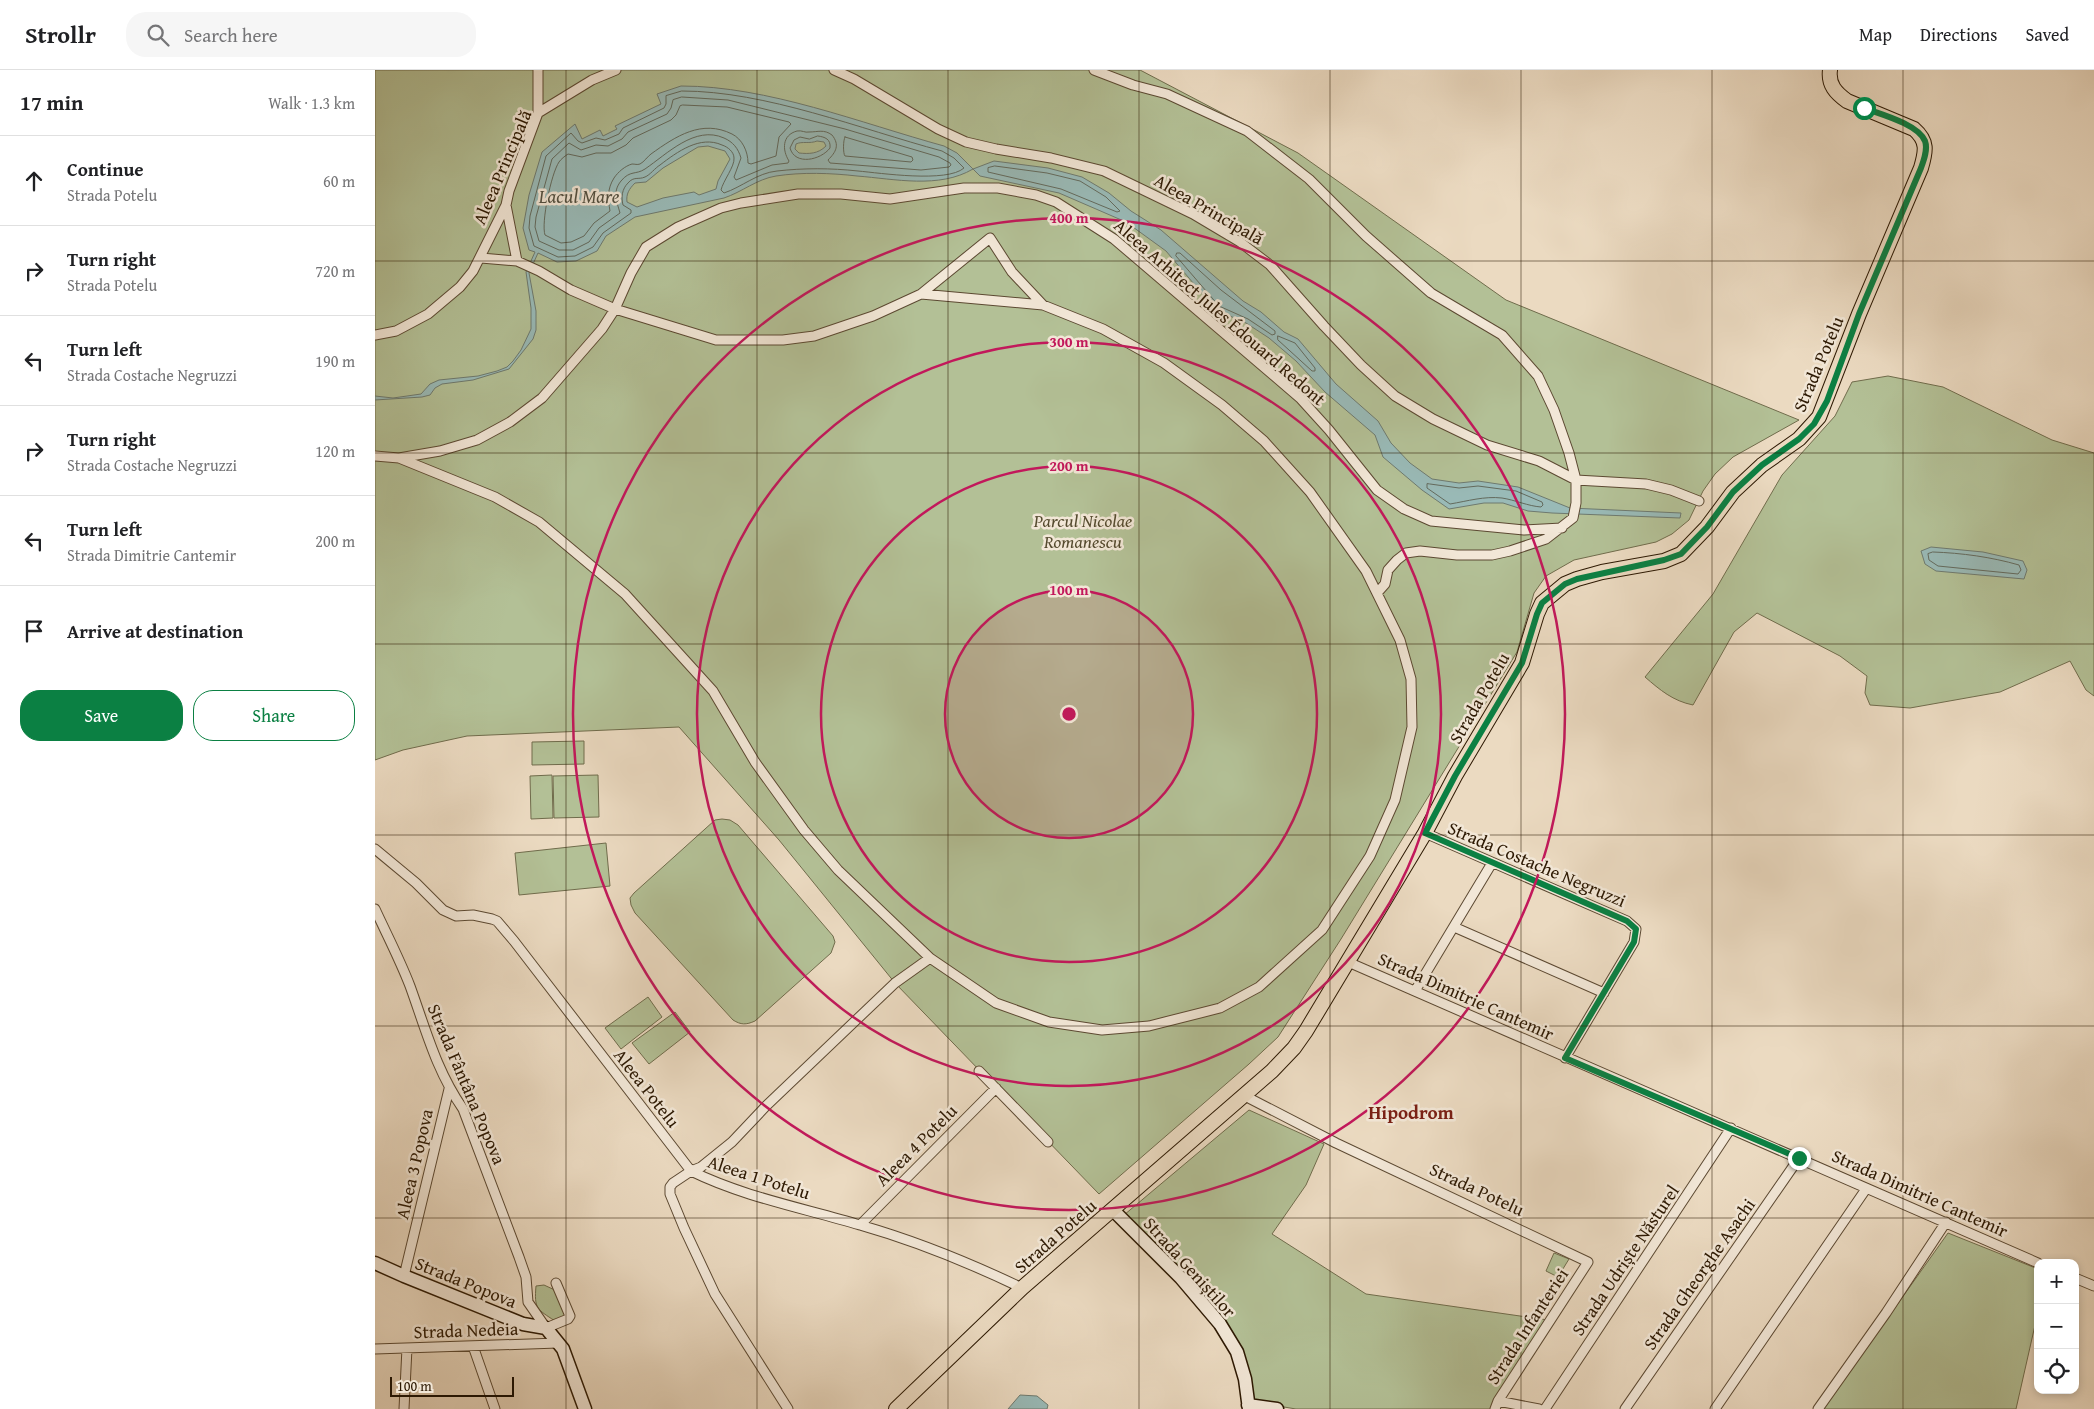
<!DOCTYPE html>
<html lang="en">
<head>
<meta charset="utf-8">
<style>
  body { margin:0; font-family:"Gentium Book Plus",serif; background:#f6f6f6; color:#202124 }
  .controls { position:absolute; right:15px; bottom:15px; display:grid; overflow:hidden; border-radius:10px; box-shadow:0 2px 8px #0003 }
  .controls button { width:45px; height:45px; display:grid; place-items:center; padding:0; border:0; border-bottom:1px solid #e0e0e0; background:#fff; color:#202124; font:25px sans-serif }
  .scale { position:absolute; left:15px; bottom:12px; width:124px; box-sizing:border-box; padding-left:5px; border:2px solid #2d1903; border-top:0; font-size:14px; line-height:18px; white-space:nowrap; color:#2d1903; -webkit-text-stroke:4px #f2e7d7; paint-order:stroke }
  .stop { position:absolute; width:15px; height:15px; margin:-11px; border:4px solid #0b8043; border-radius:50%; background:#fff }
  .stop.end { background:#0b8043; border-color:#fff; box-shadow:0 1px 5px #0008 }
  .list { margin:0; padding:0; list-style:none }
  h2 { display:flex; justify-content:space-between; align-items:center; height:65px; margin:0; padding:0 20px; font-size:21px }
  h2 small { font-size:16px; font-weight:400; color:#757577 }
  .list li { display:grid; grid-template-columns:32px 1fr auto; gap:15px; align-items:center; box-sizing:border-box; height:90px; padding:0 20px; border-top:1px solid #e0e0e0 }
  .list b { display:block; font-size:19px; white-space:nowrap }
  .list p { margin:0; font-size:16px; white-space:nowrap; color:#757577 }
  .list em { font-size:16px; font-style:normal; color:#757577 }
  .actions { display:flex; gap:10px; padding:15px 20px }
  .actions a { flex:1; padding:11px 0; border:1px solid #0b8043; border-radius:20px; text-align:center; font-size:18px; color:#0b8043 }
  .actions .main { background:#0b8043; color:#fff }
  .icon { flex:none; width:28px; height:28px; fill:none; stroke:currentColor; stroke-width:2; stroke-linecap:round; stroke-linejoin:round }
  .map { position:relative; flex:none; width:1719px; height:1339px; overflow:hidden }
  header { display:flex; align-items:center; gap:30px; box-sizing:border-box; height:70px; padding:0 25px; background:#fff; border-bottom:1px solid #e0e0e0 }
  header strong { font-size:24px }
  nav { display:flex; gap:28px; margin-inline-start:auto; font-size:18px }
  .search { width:350px; height:45px; background:#f6f6f6; display:flex; align-items:center; gap:12px; box-sizing:border-box; padding:0 18px; border-radius:20px; color:#757577; font-size:19px }
  main { display:flex }
  aside { flex:1; background:#fff }
  .map>svg:first-child { display:block }
</style>
</head>
<body>
<header>
<strong>Strollr</strong>
<div class="search"><svg class="icon" aria-label="search" viewBox="0 0 24 24"><circle cx="10" cy="10" r="6"/><path d="M15 15l6 6"/></svg>Search here</div>
<nav><a>Map</a><a>Directions</a><a>Saved</a></nav>
</header>
<main>
<aside>
<h2>17 min<small>Walk · 1.3 km</small></h2>
<ul class="list">
<li><svg class="icon" aria-label="ahead" viewBox="0 0 24 24"><path d="M12 20V5M6 11l6-6 6 6"/></svg><div><b>Continue</b><p>Strada Potelu</p></div><em>60 m</em></li>
<li><svg class="icon" aria-label="right" viewBox="0 0 24 24"><path d="M7 20v-9h11M14 6l5 5-5 5"/></svg><div><b>Turn right</b><p>Strada Potelu</p></div><em>720 m</em></li>
<li><svg class="icon" aria-label="left" viewBox="0 0 24 24"><path d="M17 20v-9H6M10 6l-5 5 5 5"/></svg><div><b>Turn left</b><p>Strada Costache Negruzzi</p></div><em>190 m</em></li>
<li><svg class="icon" aria-label="right" viewBox="0 0 24 24"><path d="M7 20v-9h11M14 6l5 5-5 5"/></svg><div><b>Turn right</b><p>Strada Costache Negruzzi</p></div><em>120 m</em></li>
<li><svg class="icon" aria-label="left" viewBox="0 0 24 24"><path d="M17 20v-9H6M10 6l-5 5 5 5"/></svg><div><b>Turn left</b><p>Strada Dimitrie Cantemir</p></div><em>200 m</em></li>
<li><svg class="icon" aria-label="arrive" viewBox="0 0 24 24"><path d="M6 21V4h12l-3 4 3 4H6"/></svg><div><b>Arrive at destination</b></div></li>
</ul>
<div class="actions"><a class="main">Save</a><a>Share</a></div>
</aside>
<div class="map">
<svg width="1719" height="1339" viewBox="0 0 1719 1339">
  <rect width="100%" height="100%" fill="#ebdac1"/>
  <filter id="stains"><feTurbulence type="fractalNoise" baseFrequency=".004" numOctaves="4"/><feColorMatrix values="0 0 0 0 .2 0 0 0 0 .09 0 0 0 0 .02 0 0 0 .5 -.17"/></filter>
  <radialGradient id="worn" r=".72"><stop offset=".6" stop-color="#630" stop-opacity="0"/><stop offset="1" stop-color="#630" stop-opacity=".3"/></radialGradient>
  <!-- green -->
  <path fill="#b3c096" stroke="#706c4c" d="M0,0H765L923,83L1131,230L1424,350L1358,387L1340,404L1328,421L1314,450L1297,464L1281,472L1199,490L1171,506L1159,523L1142,582L966,869L903,967L874,994L724,1124L520,913L404,770L304,657L92,666L28,680L0,690Z
    M1513,306L1568,317L1677,370L1719,383V626L1711,620L1695,591L1625,622L1535,638L1495,635L1490,623L1492,606L1465,586L1382,543L1359,562L1318,635C1298,631 1285,620 1270,607L1338,524L1407,405L1460,346L1477,312Z
    M209,671V694L157,695V672Z
    M177,705L178,748L156,749L155,706Z
    M223,705L224,747L179,748L178,706Z
    M347,749L355,750L363,755L458,866L460,872L456,883L380,951C371,955 366,955 358,950L260,843L256,835L255,828L259,823L340,750Z
    M231,773L235,816L144,825L140,783Z
    M273,927L287,947L246,979L230,958Z
    M300,942L315,962L274,994L257,973Z
    M874,1040L949,1074L931,1115L897,1164L991,1224L1173,1250L1118,1332L1116,1339H921L879,1332L860,1268L812,1204L749,1145Z
    M1573,1163L1663,1199V1242L1641,1339H1448Z
    M1179,1183L1194,1189L1183,1207L1171,1201Z
    M169,1215L182,1221L191,1247L180,1251C162,1239 159,1239 161,1216Z"/>
  <!-- water -->
  <path fill="#99bab7" stroke="#6e7a6f" fill-rule="evenodd" d="M306,16C393,16 485,53 569,76L582,83L598,99L619,91L673,98L707,107L734,123L756,141L786,160L868,231L886,242L909,262L923,269L961,314L1003,351L1016,373L1035,393L1057,409L1084,413L1103,411L1143,417L1195,438L1306,443L1305,448L1177,443L1153,441L1128,433H1109L1074,439L1047,420L1008,387L1000,365L950,322L921,291L894,268L871,253L841,240L791,181L751,152L684,123L605,106L598,99C564,119 520,109 482,106C456,103 427,102 401,106C382,109 367,122 349,128L260,147L231,166L222,181L201,191L182,192L163,183L154,203L161,241V260L158,269L134,299L98,310L67,314L60,318L55,325L47,327L0,330V326L18,328L46,324L55,314L64,310L103,306L122,301L132,297L138,291L146,280L156,259V238L151,202L160,182L154,180L148,158L154,125L167,82L200,54L207,69L225,60L228,66L242,59L240,56L286,34L282,24ZM442,71L449,72L451,76C443,84 434,84 424,83L420,79L421,74C427,71 435,74 442,71ZM333,76L350,81L355,89L343,111L341,119L324,125L319,122L288,128L262,137L252,132C251,124 254,119 260,113L271,112L288,98L323,77Z
    M1556,477L1608,482L1648,491L1652,500L1649,509L1561,501L1550,494L1546,481Z
    M645,1325L662,1326L673,1335L672,1339H633Z"/>
  <g fill="none" stroke-linecap="round" stroke-linejoin="round">
    <!-- shore -->
    <path stroke="#636a5d" stroke-width="1" d="M307,21C391,21 485,59 567,81L579,88L589,98C572,113 505,103 483,101C456,98 428,98 402,101C382,103 367,117 349,123L346,120C348,111 360,96 359,88C359,82 353,77 347,75C325,65 302,82 285,95C280,98 275,105 270,107C263,110 259,106 253,113C247,119 246,127 248,135L256,140V143L228,163L218,177L200,186L183,187L159,176L154,158L155,146L171,86L196,63L203,71L207,73L221,68L230,70L244,64L248,58L289,38L291,34V26Z
      M307,27L353,30L470,59L564,87L575,93L576,95L574,97L546,100L455,93L453,90C461,82 465,75 457,65C449,59 443,62 434,62C430,63 427,60 422,61C407,65 407,80 414,91L413,93L397,95L361,110L359,107L366,88C363,78 358,72 349,68C320,55 292,84 270,99C261,105 255,100 246,111C237,122 242,132 245,143L224,158L214,172L198,180H184L164,171L160,157L161,147L177,89L194,73L206,80L221,75L233,76L247,69L253,62L292,44L296,38L298,30Z
      M308,35L352,37L414,52L416,54L404,67L401,86L376,94L373,93C373,81 367,69 357,64C327,49 301,66 276,84C273,86 269,92 265,94C262,95 260,94 257,94C250,96 243,102 239,108C232,119 233,129 235,141L219,153L209,166L196,172L186,173L170,165C166,153 176,104 184,92C186,89 190,86 193,84L207,87L221,83H236L251,75L258,68L296,50L301,45L305,36Z
      M443,66C450,67 456,69 455,78C446,90 420,96 415,78L419,70L425,67L434,69Z
      M470,67L537,87L538,90L536,92L470,86C468,84 468,70 470,67Z
      M620,96L672,103L705,111L731,127L745,141L742,142L686,119L613,102V98Z
      M802,183H805L846,220L900,261V264L897,265L873,249L844,236L801,186Z
      M903,266L920,273L940,298V301H937L903,270Z
      M1055,414L1084,418L1103,416L1141,421L1167,432L1168,435L1166,437C1153,436 1140,430 1127,428C1109,426 1093,431 1075,434L1052,418V414Z
      M1558,482C1587,483 1616,487 1644,495L1646,500L1643,504L1563,496L1554,490L1553,484Z"/>
    <!-- street casing -->
    <g stroke="#5c4932" stroke-width="11">
      <path id="street" d="M459,0L479,9L563,59L591,72L621,79L676,88L729,101L818,144L865,172L895,195L949,256L986,295L1020,326L1058,349L1112,375L1164,391L1201,410L1271,414L1296,420L1324,431
        M719,0L758,15L792,24L872,61L934,109L991,166L1056,223L1127,265L1163,306L1179,340L1194,383L1201,410V433L1198,448L1171,469L1135,481L1117,485H1082L1045,481L1031,483L1022,490L1013,500L1010,514L1002,523
        M163,43V0
        M131,135L142,191
        M546,224L668,235
        M0,265L21,261L53,244L85,217L98,201L131,135L134,121L163,43L217,10L241,0
        M0,386L24,388L65,381L102,370L135,352L167,328L227,259L240,239L256,203L271,177L303,157L346,138L366,133L423,124H466L515,129L589,118H623L661,125L681,132L739,169L925,328L954,360L1002,420L1029,439L1056,451L1149,460L1187,458
        M24,388L120,427L164,452L250,524L338,621L380,692L429,760L463,800L555,888L621,933L674,952L727,960L774,956L845,938L884,917L947,860L995,786L1020,730L1037,657L1036,609L1025,570L991,501L935,422L889,371L847,335L789,293L728,259L668,235L637,202L615,168L546,224L498,246L439,266L408,270H341L240,239L196,220L164,201L142,191L106,188
        M1050,763L1252,851L1261,859L1259,872L1190,988
        M0,779L41,813L68,840L81,846L98,845L117,849L122,851L139,871L316,1101C369,1127 428,1138 485,1155C541,1171 595,1193 647,1218
        M0,839C12,865 25,890 35,916C51,960 61,1000 88,1039L144,1187L151,1207L153,1232L171,1258L193,1249L195,1246L181,1213
        M1079,857L1229,923
        M973,892L1663,1193
        M1040,921L1117,793
        M604,1001L673,1072
        M868,1025L961,1073L1213,1192L1123,1331L1120,1339
        M485,1155L621,1018
        M29,1206L74,1019
        M1700,1208L1719,1216
        M98,1276L120,1339
        M0,1279L183,1273
        M1123,1331L1164,1339
        M29,1339L32,1278
        M413,1339L340,1224L309,1158L295,1124V1117L298,1113L316,1101L326,1097L357,1072L391,1036L520,913L555,888
        M1170,1339L1356,1058
        M1250,1339L1424,1088
        M1340,1339L1491,1119
        M1443,1339L1511,1243L1571,1152"/>
    </g>
    <!-- secondary casing -->
    <g stroke="#2d1903" stroke-width="15">
      <path id="secondary" d="M738,1140L806,1208L845,1254L862,1282L870,1309L874,1339
        M0,1193L29,1206L148,1254L171,1258L188,1279L210,1339
        M873,1335L902,1339"/>
    </g>
    <!-- primary casing -->
    <g stroke="#2d1903" stroke-width="16">
      <path id="primary" d="M521,1339L647,1218L897,1001L919,978L931,961L1050,763L1080,706L1147,593L1162,544L1167,533L1190,514L1202,509L1227,502L1289,491L1306,484L1332,457L1358,422L1387,395L1424,369L1444,347L1484,244L1546,98C1551,81 1553,71 1539,59L1472,31C1461,23 1453,15 1455,0"/>
    </g>
    <!-- street -->
    <use href="#street" stroke="#f2e7d7" stroke-width="9"/>
    <!-- secondary -->
    <use href="#secondary" stroke="#f2e7d7" stroke-width="12"/>
    <!-- primary -->
    <use href="#primary" stroke="#ebdac1" stroke-width="14"/>
  </g>
  <g fill="none" stroke-linecap="round" stroke-linejoin="round">
    <!-- route -->
    <path stroke="#0b8043" stroke-width="6" d="M1424,1088L1190,988L1259,872L1261,859L1252,851L1050,763L1080,706L1147,593L1162,544L1167,533L1190,514L1202,509L1289,490L1306,484L1332,457L1358,422L1387,395L1424,369L1439,354L1452,331L1484,244L1546,98C1549,90 1553,79 1550,71C1543,54 1505,44 1489,38"/>
  </g>
  <!-- grid -->
  <path fill="none" stroke="#2d1903" stroke-width="1" stroke-opacity="0.55" d="M191,0V1339M382,0V1339M573,0V1339M764,0V1339M955,0V1339M1146,0V1339M1337,0V1339M1528,0V1339M0,191H1719M0,383H1719M0,574H1719M0,765H1719M0,956H1719M0,1148H1719"/>
  <!-- distance rings -->
  <circle cx="694" cy="644" r="124" fill="#c2185b" fill-opacity=".12"/>
  <g fill="none" stroke="#c2185b" stroke-width="2.5">
    <circle cx="694" cy="644" r="124"/>
    <circle cx="694" cy="644" r="248"/>
    <circle cx="694" cy="644" r="372"/>
    <circle cx="694" cy="644" r="496"/>
  </g>
  <g text-anchor="middle" dominant-baseline="central" stroke-width="5" stroke-linejoin="round" paint-order="stroke">
    <!-- street labels -->
    <g font-size="18" fill="#2d1903" stroke="#f2e7d7">
      <text transform="translate(127 97) rotate(-67)">Aleea Principală</text>
      <text transform="translate(834 139) rotate(30)">Aleea Principală</text>
      <text transform="translate(845 242) rotate(41)">Aleea Arhitect Jules Édouard Redont</text>
      <text transform="translate(1443 294) rotate(-67)">Strada Potelu</text>
      <text transform="translate(1104 628) rotate(-60)">Strada Potelu</text>
      <text transform="translate(1162 794) rotate(23)">Strada Costache Negruzzi</text>
      <text transform="translate(1091 926) rotate(24)">Strada Dimitrie Cantemir</text>
      <text transform="translate(92 1014) rotate(67)">Strada Fântâna Popova</text>
      <text transform="translate(272 1018) rotate(52)">Aleea Potelu</text>
      <text transform="translate(541 1075) rotate(-45)">Aleea 4 Potelu</text>
      <text transform="translate(39 1094) rotate(-77)">Aleea 3 Popova</text>
      <text transform="translate(384 1107) rotate(18)">Aleea 1 Potelu</text>
      <text transform="translate(1102 1119) rotate(25)">Strada Potelu</text>
      <text transform="translate(1545 1123) rotate(24)">Strada Dimitrie Cantemir</text>
      <text transform="translate(680 1166) rotate(-41)">Strada Potelu</text>
      <text transform="translate(1250 1190) rotate(-56)">Strada Udriște Năsturel</text>
      <text transform="translate(815 1197) rotate(48)">Strada Geniștilor</text>
      <text transform="translate(1324 1204) rotate(-55)">Strada Gheorghe Asachi</text>
      <text transform="translate(91 1212) rotate(22)">Strada Popova</text>
      <text transform="translate(1152 1256) rotate(-57)">Strada Infanteriei</text>
      <text transform="translate(91 1260) rotate(-2)">Strada Nedeia</text>
    </g>
    <!-- park labels -->
    <g font-size="18" font-style="italic" fill="#554b2f" stroke="#f2e7d7">
      <text x="708" y="450">Parcul Nicolae<tspan x="708" dy="21">Romanescu</tspan></text>
    </g>
    <!-- water labels -->
    <g font-size="19" font-style="italic" fill="#535142" stroke="#f2e7d7">
      <text x="204" y="126">Lacul Mare</text>
    </g>
    <!-- neighbourhood labels -->
    <g font-size="19" font-weight="bold" fill="#7a1f14" stroke="#f2e7d7">
      <text x="1036" y="1042">Hipodrom</text>
    </g>
  </g>
  <circle cx="694" cy="644" r="8" fill="#c2185b" stroke="#f2e7d7" stroke-width="2.5"/>
  <g font-size="15" text-anchor="middle" font-weight="bold" fill="#c2185b" stroke="#f2e7d7" stroke-width="5" stroke-linejoin="round" paint-order="stroke">
    <text x="694" y="153">400 m</text>
    <text x="694" y="277">300 m</text>
    <text x="694" y="401">200 m</text>
    <text x="694" y="525">100 m</text>
  </g>
  <rect width="100%" height="100%" filter="url(#stains)"/>
  <rect width="100%" height="100%" fill="url(#worn)"/>
</svg>
<div class="controls">
<button>+</button>
<button>−</button>
<button><svg class="icon" aria-label="locate" viewBox="0 0 24 24"><circle cx="12" cy="12" r="6"/><path d="M12 2v4M12 18v4M2 12h4M18 12h4"/></svg></button>
</div>
<div class="scale">100 m</div>
<div class="stop" style="left:1489px;top:38px"></div>
<div class="stop end" style="left:1424px;top:1088px"></div>
</div>
</main>
</body>
</html>
